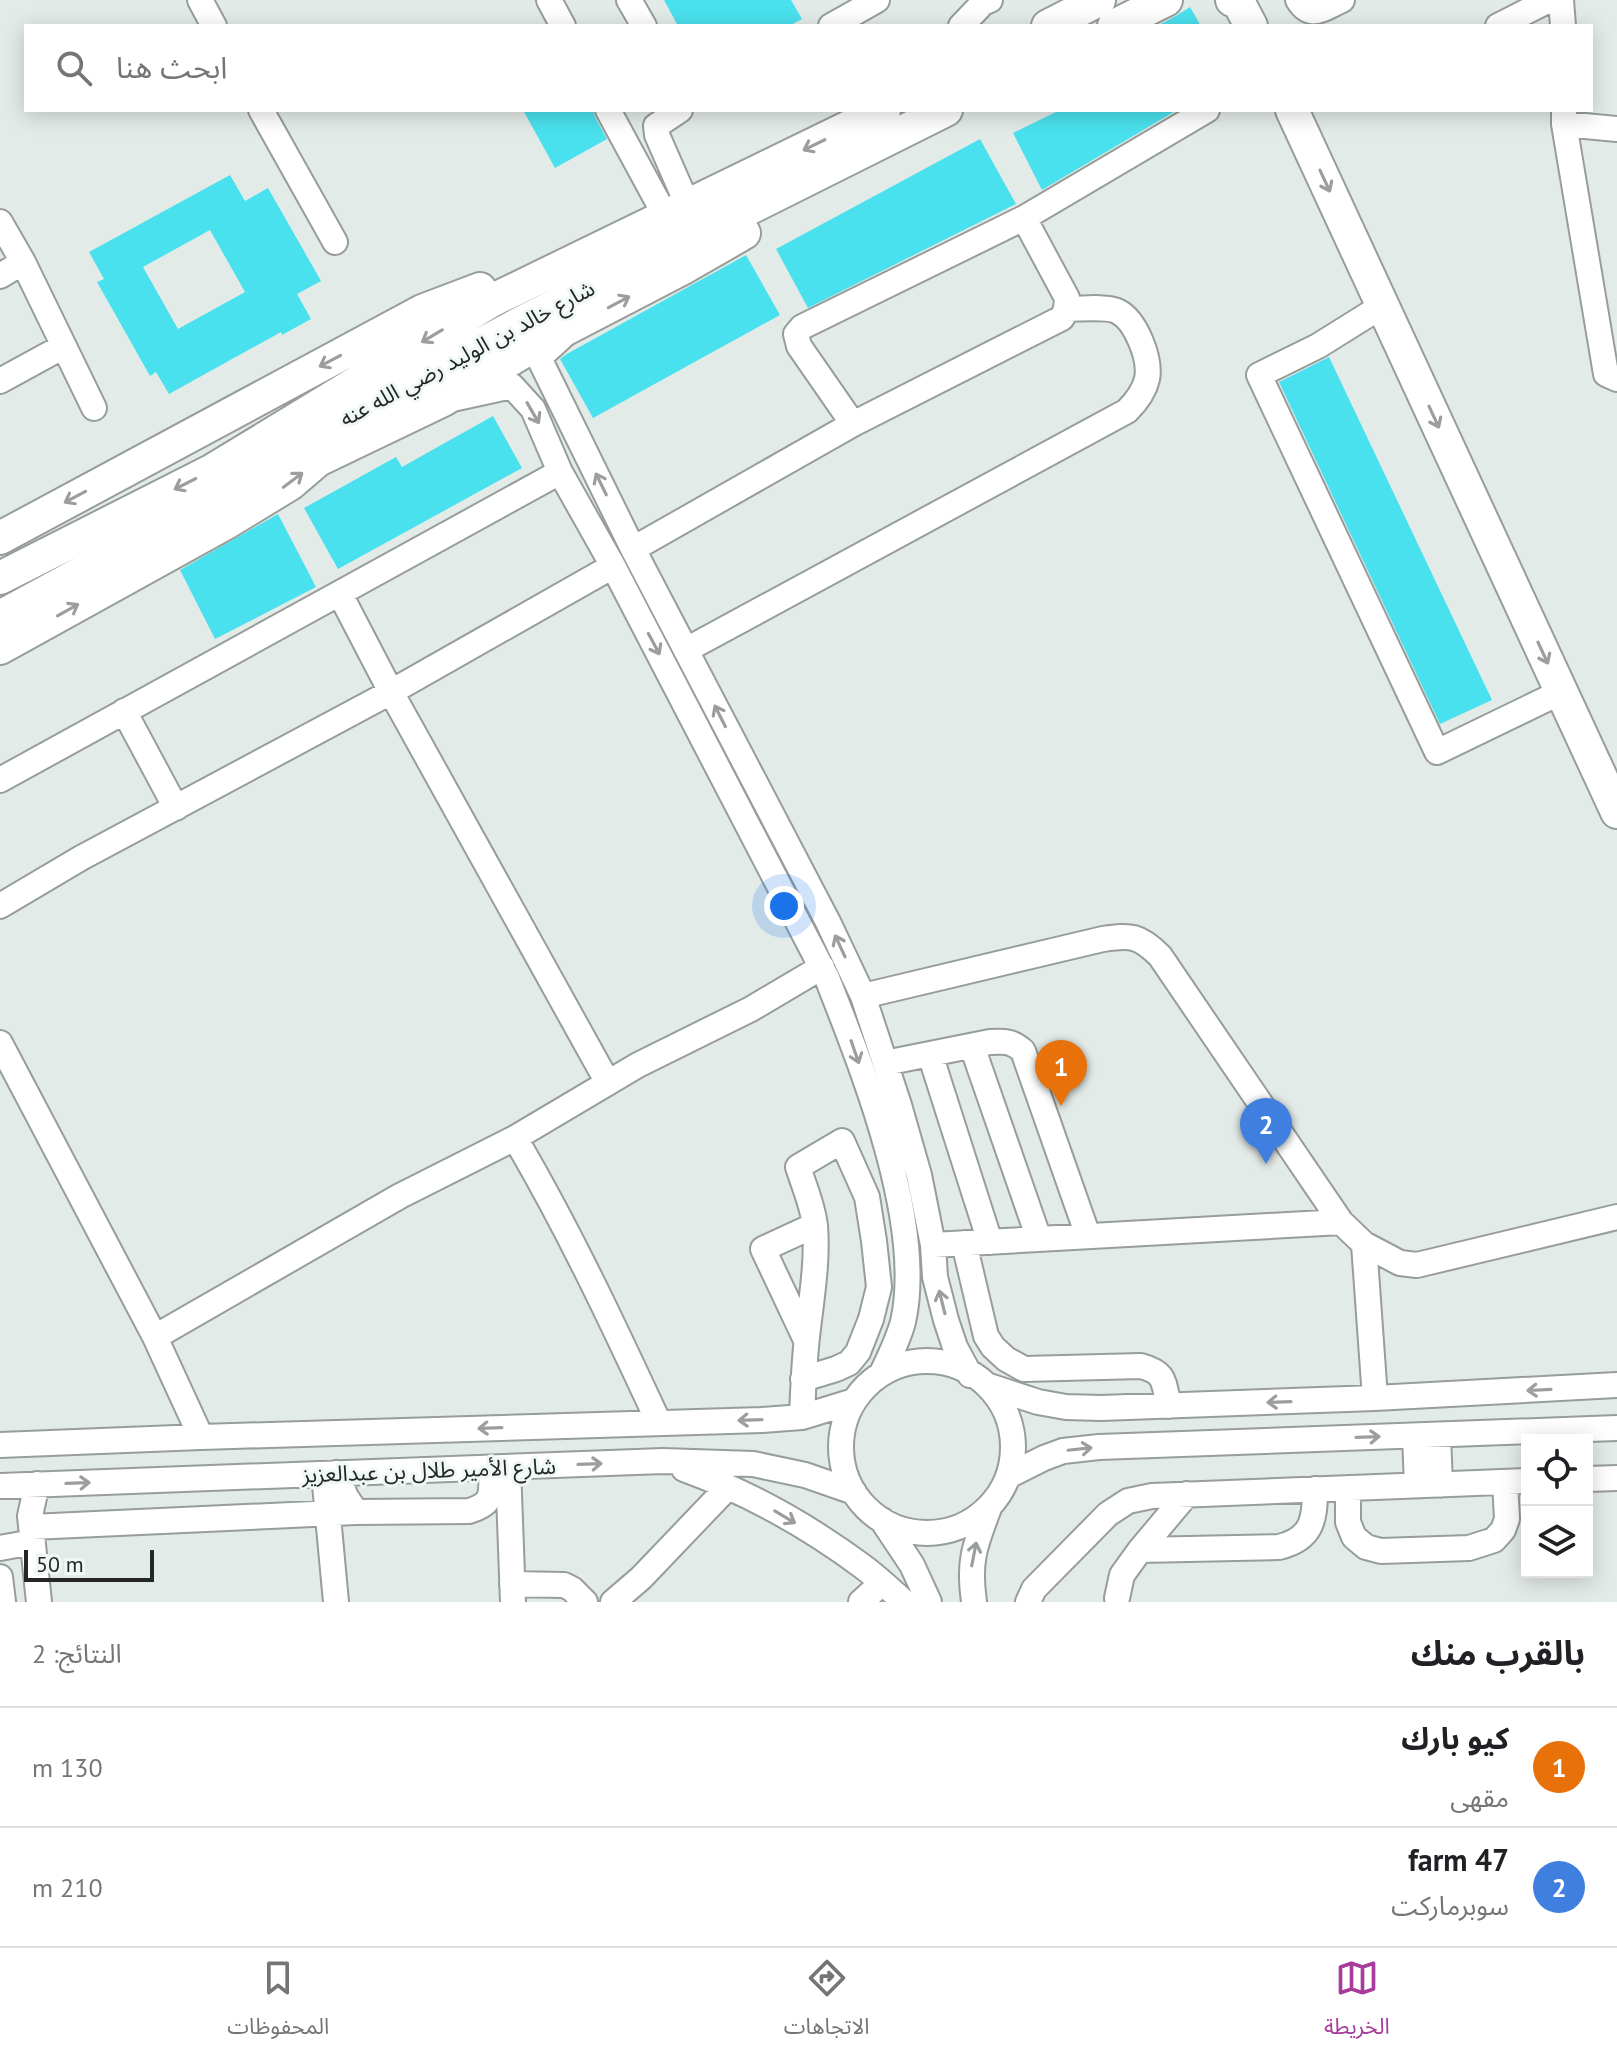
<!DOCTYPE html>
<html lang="ar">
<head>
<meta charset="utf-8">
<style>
  body { margin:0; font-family:"PT Sans","Noto Sans Arabic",sans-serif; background:#f2f2f2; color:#202124; direction:rtl }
  .controls { position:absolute; right:24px; bottom:24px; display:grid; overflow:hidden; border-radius:0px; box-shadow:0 4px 20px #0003 }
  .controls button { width:72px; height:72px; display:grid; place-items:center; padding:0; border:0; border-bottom:2px solid #e0e0e0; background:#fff; color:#202124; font:40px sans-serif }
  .scale { position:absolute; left:24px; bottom:20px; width:130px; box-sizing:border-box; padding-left:8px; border:4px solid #242726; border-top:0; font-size:22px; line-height:28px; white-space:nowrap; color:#242726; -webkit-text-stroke:6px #f0f8f5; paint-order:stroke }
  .you { position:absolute; left:784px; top:906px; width:28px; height:28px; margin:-20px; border:6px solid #fff; border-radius:50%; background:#1a73e8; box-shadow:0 0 0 12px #1a73e833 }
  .badge { display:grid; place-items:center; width:52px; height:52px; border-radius:50%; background:#a73c9c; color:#fff; font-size:26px; font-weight:700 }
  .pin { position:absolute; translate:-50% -66px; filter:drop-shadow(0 2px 4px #0008) }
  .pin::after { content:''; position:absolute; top:42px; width:28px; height:24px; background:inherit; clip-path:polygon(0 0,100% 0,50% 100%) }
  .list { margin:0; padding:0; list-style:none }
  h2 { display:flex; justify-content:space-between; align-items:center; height:104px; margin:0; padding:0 32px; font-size:34px }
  h2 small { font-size:26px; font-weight:400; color:#757577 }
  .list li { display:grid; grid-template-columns:52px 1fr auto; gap:24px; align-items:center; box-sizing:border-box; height:120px; padding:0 32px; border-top:2px solid #e0e0e0 }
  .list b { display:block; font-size:30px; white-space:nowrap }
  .list p { margin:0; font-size:26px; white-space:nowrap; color:#757577 }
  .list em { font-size:26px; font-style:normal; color:#757577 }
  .icon { flex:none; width:44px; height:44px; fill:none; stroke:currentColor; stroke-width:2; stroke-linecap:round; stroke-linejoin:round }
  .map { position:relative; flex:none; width:1617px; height:1602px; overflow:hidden; direction:ltr }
  .search { position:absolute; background:#fff; box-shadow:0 4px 20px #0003; left:24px; right:24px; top:24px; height:88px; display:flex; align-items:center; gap:20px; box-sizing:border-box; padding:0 28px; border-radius:0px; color:#757577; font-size:30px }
  .sheet { height:344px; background:#fff }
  nav { display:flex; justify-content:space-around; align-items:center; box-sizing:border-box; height:112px; border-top:2px solid #e0e0e0; background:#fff; font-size:22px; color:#757577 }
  nav a { display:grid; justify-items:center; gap:4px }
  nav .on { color:#a73c9c }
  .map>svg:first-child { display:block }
</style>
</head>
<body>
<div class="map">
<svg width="1617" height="1602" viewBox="0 0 1617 1602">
  <rect width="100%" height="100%" fill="#e3ebe8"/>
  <!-- building -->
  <path fill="#4ae1ee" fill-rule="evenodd" d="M664,0H791L802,19L789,26H678Z
    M1190,7L1201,26H1157L1174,17Z
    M523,110H593L595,117L607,139L555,168Z
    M1060,110H1177L1042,190L1013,133Z
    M980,139L1016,204L808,308L776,249Z
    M230,175L245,201L268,188L321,281L297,294L311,319L282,335L281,332L169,394L156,372L150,376L97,282L104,279L89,252ZM210,230L245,292L178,329L143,267Z
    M746,255L780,315L593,418L560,359L565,355Z
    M1329,357L1492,700L1440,724L1279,382Z
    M493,416L522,468L338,569L304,508L396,457L402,467Z
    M278,514L316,587L215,639L180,570Z"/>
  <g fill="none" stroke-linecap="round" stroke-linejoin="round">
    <!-- minor casing -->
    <g stroke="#969d9a" stroke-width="28">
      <path id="minor" d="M200,0L214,26
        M549,0L563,26
        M629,0L644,26
        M1298,0C1311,21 1324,8 1342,0
        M1561,0L1563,26
        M831,26L877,0
        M961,26L983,3L990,0
        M1498,26L1549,0
        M261,110L335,242
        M608,110L666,217
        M680,110L656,126L657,135L688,206
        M1564,110V124L1606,374L1617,379
        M1564,124L1617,129
        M0,222L23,262L94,408
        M0,276L23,262
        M1382,306L1318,346L1259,375L1437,752L1561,692
        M562,337L539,358L633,549L828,922L863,996L899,1105L919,1175L933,1245L935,1277L946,1320L955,1347L970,1375
        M0,381L64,346
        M457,398L512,386L533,409L560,472L613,566L827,978C863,1070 925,1223 903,1322C898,1340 890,1356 882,1373
        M853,424L799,346L796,334L802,327L1024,218L1207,110
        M633,549L853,424L1062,318L1066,309L1067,298L1024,218
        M340,594L391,692L608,1083
        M686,650L1127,411C1136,402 1144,392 1147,379C1151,359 1136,320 1117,311C1107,306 1079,309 1066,309
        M124,711L176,808
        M0,780L560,472
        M0,906L81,858L391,692L613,566
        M863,996L1103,939C1131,935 1139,935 1160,956L1341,1222
        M0,1043L155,1337
        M972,1046L1039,1239
        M930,1054L990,1242
        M885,1063L990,1042C1004,1041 1012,1041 1023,1051L1088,1236
        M964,1243L986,1336L993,1347L1006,1359L1024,1369L1141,1366C1167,1373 1163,1383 1169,1406
        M1364,1244L1400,1263L1417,1265L1617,1217
        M933,1245L1341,1222L1364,1244L1375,1398
        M806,1340L763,1249L815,1225
        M841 1447a86 86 0 1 1 172 0a86 86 0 1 1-172 0Z
        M989,1386L1038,1402L1066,1407L1101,1408L1375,1398L1617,1385
        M802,1417C803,1391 804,1364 807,1337C811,1300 818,1263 815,1226C813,1206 804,1186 798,1167L842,1141L867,1197L874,1241L879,1287L871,1319L858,1352L849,1363L836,1369L803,1379
        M659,1423C614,1326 569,1230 515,1138L638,1065L751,1009L822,967
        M1438,1435L1440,1485
        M1415,1436L1417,1485
        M201,1437L155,1337L400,1196L515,1138
        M0,1445L201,1437L762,1420L802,1417L854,1401
        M508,1467L513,1602
        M684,1469C747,1492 808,1526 862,1566C877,1577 891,1590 904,1602
        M336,1473L346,1497L356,1512L469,1511C496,1503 490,1493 492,1468
        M324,1474L336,1602
        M1008,1476L1044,1458L1063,1451L1099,1447L1617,1428
        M1587,1479L1617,1478
        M37,1484L30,1516L39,1602
        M0,1486L663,1461L753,1464L805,1475L854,1492
        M1348,1488V1522L1354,1537L1366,1547L1381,1551L1469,1548L1494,1540L1503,1530L1507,1519L1505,1482
        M882,1520L912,1565L929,1602
        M31,1527L356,1512
        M0,1548L22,1544L33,1546
        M1140,1550L1279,1547C1312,1539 1315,1520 1315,1489
        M0,1577L3,1602
        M512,1584L564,1585L572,1589L585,1602
        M1117,1598L1122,1575L1140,1550L1187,1494
        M613,1602L641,1578L728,1487
        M861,1602L882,1583
        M974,1602C968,1561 975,1545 989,1508
        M1028,1602L1034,1589L1108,1514L1128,1501L1152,1496L1527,1481"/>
    </g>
    <!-- major casing -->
    <g stroke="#969d9a" stroke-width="36">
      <path id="major" d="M1232,0L1239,3L1251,26
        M1048,26L1099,0
        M1114,26L1166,0
        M1292,110L1617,812
        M0,538L422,311L480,289
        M0,578L213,470L491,301L884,110
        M0,617L123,550L291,447L526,320L946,110
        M0,648L226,523L290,484L318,460L443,400L533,346L685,267L744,233"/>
    </g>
    <!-- minor -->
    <use href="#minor" stroke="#fff" stroke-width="24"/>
    <!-- major -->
    <use href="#major" stroke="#fff" stroke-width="32"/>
  </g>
  <!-- one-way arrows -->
  <defs><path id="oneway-shaft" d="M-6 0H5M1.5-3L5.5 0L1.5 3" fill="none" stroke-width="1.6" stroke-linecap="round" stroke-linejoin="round" transform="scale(2)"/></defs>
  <g stroke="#9c9e9d">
    <use href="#oneway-shaft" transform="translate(814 145) rotate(154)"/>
    <use href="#oneway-shaft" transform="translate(1325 181) rotate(65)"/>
    <use href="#oneway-shaft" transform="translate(619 302) rotate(-28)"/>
    <use href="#oneway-shaft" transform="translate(432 336) rotate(149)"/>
    <use href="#oneway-shaft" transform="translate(330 361) rotate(152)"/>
    <use href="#oneway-shaft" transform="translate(533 413) rotate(60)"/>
    <use href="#oneway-shaft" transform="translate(1434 417) rotate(65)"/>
    <use href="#oneway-shaft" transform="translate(293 480) rotate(-37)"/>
    <use href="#oneway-shaft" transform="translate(185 484) rotate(153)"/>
    <use href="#oneway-shaft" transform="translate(601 484) rotate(-116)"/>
    <use href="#oneway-shaft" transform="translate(75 497) rotate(152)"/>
    <use href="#oneway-shaft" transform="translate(68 610) rotate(-29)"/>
    <use href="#oneway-shaft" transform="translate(654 644) rotate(62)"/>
    <use href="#oneway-shaft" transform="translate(1543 653) rotate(65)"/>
    <use href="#oneway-shaft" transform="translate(720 716) rotate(-117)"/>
    <use href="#oneway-shaft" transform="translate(840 946) rotate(-115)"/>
    <use href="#oneway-shaft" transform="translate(855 1052) rotate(71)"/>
    <use href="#oneway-shaft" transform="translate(942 1302) rotate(-104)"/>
    <use href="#oneway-shaft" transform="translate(1539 1390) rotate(177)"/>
    <use href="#oneway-shaft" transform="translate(1279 1402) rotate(178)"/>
    <use href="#oneway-shaft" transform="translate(750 1420) rotate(178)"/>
    <use href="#oneway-shaft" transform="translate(490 1428) rotate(178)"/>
    <use href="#oneway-shaft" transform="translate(1368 1437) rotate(-2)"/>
    <use href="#oneway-shaft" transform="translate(1080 1449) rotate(-6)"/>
    <use href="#oneway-shaft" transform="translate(590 1464) rotate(-2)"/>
    <use href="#oneway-shaft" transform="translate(78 1483) rotate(-2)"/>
    <use href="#oneway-shaft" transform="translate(785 1517) rotate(31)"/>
    <use href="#oneway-shaft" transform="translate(974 1554) rotate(-79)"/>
  </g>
  <g text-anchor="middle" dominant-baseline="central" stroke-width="6" stroke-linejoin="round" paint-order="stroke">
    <!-- street labels -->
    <g font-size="22" fill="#242726" stroke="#f0f8f5">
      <text transform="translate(467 353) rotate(-28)">شارع خالد بن الوليد رضي الله عنه</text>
      <text transform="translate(429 1470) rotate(-2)">شارع الأمير طلال بن عبدالعزيز</text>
    </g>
  </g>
</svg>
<div class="controls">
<button><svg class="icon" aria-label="locate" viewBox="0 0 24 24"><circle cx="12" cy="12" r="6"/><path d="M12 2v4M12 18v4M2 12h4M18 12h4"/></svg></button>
<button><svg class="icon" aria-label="layers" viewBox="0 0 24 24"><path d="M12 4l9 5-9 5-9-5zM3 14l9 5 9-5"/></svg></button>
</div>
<div class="scale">50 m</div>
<div class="you"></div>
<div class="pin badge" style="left:1061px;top:1106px;background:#e8710a">1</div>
<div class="pin badge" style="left:1266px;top:1164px;background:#3f7fe0">2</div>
<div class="search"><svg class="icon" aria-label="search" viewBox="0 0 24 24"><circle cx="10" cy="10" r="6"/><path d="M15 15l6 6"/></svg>ابحث هنا</div>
</div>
<section class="sheet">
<h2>بالقرب منك<small>النتائج: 2</small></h2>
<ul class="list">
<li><span class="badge" style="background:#e8710a">1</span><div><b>كيو بارك</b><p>مقهى</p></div><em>130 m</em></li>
<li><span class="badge" style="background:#3f7fe0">2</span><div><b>farm 47</b><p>سوبرماركت</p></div><em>210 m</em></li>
</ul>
</section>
<nav>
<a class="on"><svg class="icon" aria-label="map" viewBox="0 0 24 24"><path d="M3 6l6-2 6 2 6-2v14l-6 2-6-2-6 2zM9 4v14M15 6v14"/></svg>الخريطة</a>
<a><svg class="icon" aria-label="directions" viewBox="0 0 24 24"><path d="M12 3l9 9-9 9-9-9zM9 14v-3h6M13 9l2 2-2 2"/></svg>الاتجاهات</a>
<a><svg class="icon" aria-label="saved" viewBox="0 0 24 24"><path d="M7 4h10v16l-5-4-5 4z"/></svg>المحفوظات</a>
</nav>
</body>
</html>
